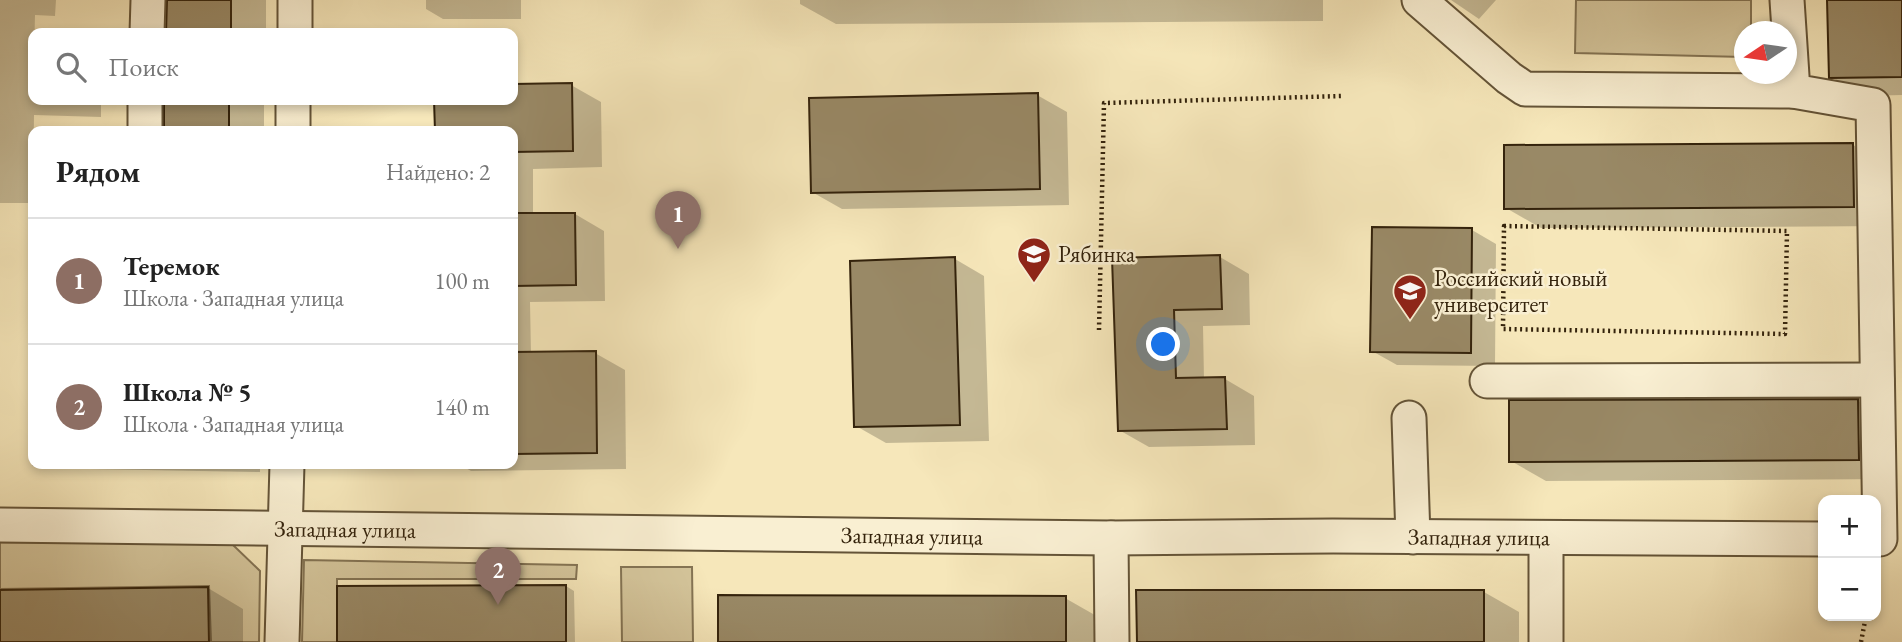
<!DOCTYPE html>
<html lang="ru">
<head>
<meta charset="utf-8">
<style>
  body { margin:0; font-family:"EB Garamond",serif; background:#f6f6f6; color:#222 }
  .controls { position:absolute; right:21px; bottom:21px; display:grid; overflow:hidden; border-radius:14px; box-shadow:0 4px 10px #0003 }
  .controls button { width:63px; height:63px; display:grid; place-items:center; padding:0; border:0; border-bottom:2px solid #e0e0e0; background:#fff; color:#222; font:35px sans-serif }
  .compass { position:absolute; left:1734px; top:21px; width:63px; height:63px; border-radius:50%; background:#fff; box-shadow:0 4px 10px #0003; rotate:257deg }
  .you { position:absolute; left:1164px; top:345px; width:24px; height:24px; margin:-18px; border:5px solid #fff; border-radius:50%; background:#1a73e8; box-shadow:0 0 0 10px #1a73e833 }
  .badge { display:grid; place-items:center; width:46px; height:46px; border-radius:50%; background:#b45309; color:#fff; font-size:23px; font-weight:700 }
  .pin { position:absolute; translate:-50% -58px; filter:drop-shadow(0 2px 4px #0008) }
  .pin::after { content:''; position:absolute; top:37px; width:24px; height:21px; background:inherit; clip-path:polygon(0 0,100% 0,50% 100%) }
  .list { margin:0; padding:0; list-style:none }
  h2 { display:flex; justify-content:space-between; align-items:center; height:91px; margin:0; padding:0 28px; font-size:30px }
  h2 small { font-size:23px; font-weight:400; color:#767676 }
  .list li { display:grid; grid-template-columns:46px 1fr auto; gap:21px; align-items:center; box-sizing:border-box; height:126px; padding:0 28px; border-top:2px solid #e0e0e0 }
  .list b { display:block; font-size:26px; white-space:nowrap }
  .list p { margin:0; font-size:23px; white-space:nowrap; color:#767676 }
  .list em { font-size:23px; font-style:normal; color:#767676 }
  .icon { flex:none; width:38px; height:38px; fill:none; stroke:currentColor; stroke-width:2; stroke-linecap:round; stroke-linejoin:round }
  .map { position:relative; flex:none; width:1902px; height:642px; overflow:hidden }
  .search { position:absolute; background:#fff; box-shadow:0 4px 10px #0003; left:28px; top:28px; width:490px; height:77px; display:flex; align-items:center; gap:18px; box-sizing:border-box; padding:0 24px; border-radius:14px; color:#767676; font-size:26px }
  .panel { position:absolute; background:#fff; box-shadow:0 4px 10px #0003; left:28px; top:126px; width:490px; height:343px; border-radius:14px }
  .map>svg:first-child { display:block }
</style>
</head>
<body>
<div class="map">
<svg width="1902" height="642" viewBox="0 0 1902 642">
  <rect width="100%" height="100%" fill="#f6e7ba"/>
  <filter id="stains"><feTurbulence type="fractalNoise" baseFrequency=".00286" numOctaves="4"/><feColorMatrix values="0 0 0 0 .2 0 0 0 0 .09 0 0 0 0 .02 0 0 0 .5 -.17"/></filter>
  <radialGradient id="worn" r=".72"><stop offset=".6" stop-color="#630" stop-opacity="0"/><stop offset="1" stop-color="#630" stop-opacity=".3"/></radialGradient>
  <!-- green -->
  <path fill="#d5c69c" stroke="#847454" stroke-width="2" d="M1576,0H1751V31L1744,32V57L1575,53Z
    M0,542L232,544L260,571L259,642H211L209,586L0,589Z
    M304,560L577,565L576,579H337V642H302Z
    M621,567H692L693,642H622Z"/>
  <!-- shadow -->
  <path fill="#0003" d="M0,0H56L55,16L35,15L33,100H101V117L34,115L33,203H0Z
    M169,0H266V33H168Z
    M426,0H521V19H443L426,9Z
    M800,0H1323V21L836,24L800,4Z
    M1451,0H1496L1479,19Z
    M1829,0H1902V95L1864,96L1831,77Z
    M571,85L601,102L602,167L533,169V215L575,214L604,231L605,301L530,302L531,354L595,353L625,370L626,469L471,471L459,464H513V131H436V100H513V86Z
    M1037,95L1067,112L1069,205L842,209L812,192Z
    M166,100H264V131H166Z
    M1853,145L1888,165L1889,226L1541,228L1506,208Z
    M1472,230L1496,244L1495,366L1397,365L1372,351Z
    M1220,257L1249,274L1250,325L1203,326L1204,379H1225L1254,396L1255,445L1149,447L1119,430L1114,260Z
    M955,259L984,276L989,441L886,443L856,426Z
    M1858,401L1893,421L1894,479L1546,481L1511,461Z
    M80,464H260V472L89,469Z
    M566,586L574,591L575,642H339Z
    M208,588L243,609V642H0V592Z
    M1484,592L1519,612V642H1138Z
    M1065,598L1100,618V642H720Z"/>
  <!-- building -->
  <path fill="#998966" stroke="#34230c" stroke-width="2" d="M167,0H231V33H166Z
    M1827,0H1902V77L1829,78Z
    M572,83L573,151L513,152V131H435L434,100H513V84Z
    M1038,93L1040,189L811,193L809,98Z
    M164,100H229V131H164Z
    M1853,143L1854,207L1504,209V145Z
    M513,213H575L576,285L513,286Z
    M1372,227L1472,228L1471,353L1370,352Z
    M1220,255L1222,309L1174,310L1176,378L1225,377L1227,429L1118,431L1112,258Z
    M955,257L960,425L854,427L850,261Z
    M596,351L597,453L513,454V352Z
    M1858,399L1859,460L1509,462V400Z
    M566,585V642H337V586Z
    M208,587L209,642H0V590Z
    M1136,590H1484V642H1137Z
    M718,595L1066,596V642H718Z"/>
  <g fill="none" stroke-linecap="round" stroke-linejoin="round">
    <!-- minor casing -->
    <g stroke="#645438" stroke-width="37">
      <g id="minor">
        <path d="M1419,0L1509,78L1525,89L1793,91"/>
        <path d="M1787,0L1793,91L1873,105L1880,539"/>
        <path d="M147,33L148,0"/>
        <path d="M295,33V0"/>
        <path d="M145,131V100"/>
        <path d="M293,131V100"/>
        <path d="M1487,381L1877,380"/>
        <path d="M1409,418L1413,537"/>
        <path id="s1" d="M0,525L1111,538L1333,536L1823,539"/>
        <path d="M1111,538L1112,642"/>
        <path d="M282,642L287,464"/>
        <path d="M1546,642V538"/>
      </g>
    </g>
    <!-- path -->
    <path stroke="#34230c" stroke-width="4.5" stroke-dasharray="2 3.5" stroke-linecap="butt" d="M1504,226L1787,231L1785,334L1503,329Z
      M1099,330L1104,103L1341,96
      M35,466V464
      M1861,642L1866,616"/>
    <!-- minor -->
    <use href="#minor" stroke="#f9efd2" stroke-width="33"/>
  </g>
  <!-- icons -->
  <defs>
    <g id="school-pin" transform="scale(1.75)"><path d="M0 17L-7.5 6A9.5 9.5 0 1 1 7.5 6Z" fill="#8f2418" stroke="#f9efd2"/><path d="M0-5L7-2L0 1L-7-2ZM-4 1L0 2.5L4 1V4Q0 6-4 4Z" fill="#fff"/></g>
    <g id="university-pin" transform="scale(1.75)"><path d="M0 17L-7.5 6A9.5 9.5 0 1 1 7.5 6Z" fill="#8f2418" stroke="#f9efd2"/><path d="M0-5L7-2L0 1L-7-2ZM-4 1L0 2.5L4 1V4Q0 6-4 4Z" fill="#fff"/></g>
  </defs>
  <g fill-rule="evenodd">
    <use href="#school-pin" x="1034" y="254"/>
    <use href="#university-pin" x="1410" y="291"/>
  </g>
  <g text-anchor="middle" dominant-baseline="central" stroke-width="5" stroke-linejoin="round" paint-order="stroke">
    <!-- poi labels -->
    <g font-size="23" fill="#34230c" stroke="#f9efd2" text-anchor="start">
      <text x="1058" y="254">Рябинка</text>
      <text x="1434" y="278">Российский новый<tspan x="1434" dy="26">университет</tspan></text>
    </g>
    <!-- street labels -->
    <g font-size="23" fill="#34230c" stroke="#f9efd2">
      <text stroke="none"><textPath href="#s1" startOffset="345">Западная улица</textPath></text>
      <text stroke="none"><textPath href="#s1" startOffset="912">Западная улица</textPath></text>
      <text stroke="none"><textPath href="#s1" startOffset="1479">Западная улица</textPath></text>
    </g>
  </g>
  <rect width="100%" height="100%" filter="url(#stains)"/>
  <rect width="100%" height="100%" fill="url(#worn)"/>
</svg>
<div class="controls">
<button>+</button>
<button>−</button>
</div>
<svg class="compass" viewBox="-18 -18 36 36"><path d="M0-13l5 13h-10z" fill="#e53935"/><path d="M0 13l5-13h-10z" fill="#767676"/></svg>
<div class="you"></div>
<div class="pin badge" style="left:678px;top:249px;background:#8d6e63">1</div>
<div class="pin badge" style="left:498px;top:605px;background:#8d6e63">2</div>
<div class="search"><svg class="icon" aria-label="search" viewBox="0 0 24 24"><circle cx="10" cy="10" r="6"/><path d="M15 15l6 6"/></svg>Поиск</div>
<section class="panel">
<h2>Рядом<small>Найдено: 2</small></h2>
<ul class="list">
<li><span class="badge" style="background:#8d6e63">1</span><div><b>Теремок</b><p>Школа · Западная улица</p></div><em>100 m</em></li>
<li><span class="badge" style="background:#8d6e63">2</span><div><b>Школа № 5</b><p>Школа · Западная улица</p></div><em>140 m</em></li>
</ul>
</section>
</div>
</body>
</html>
